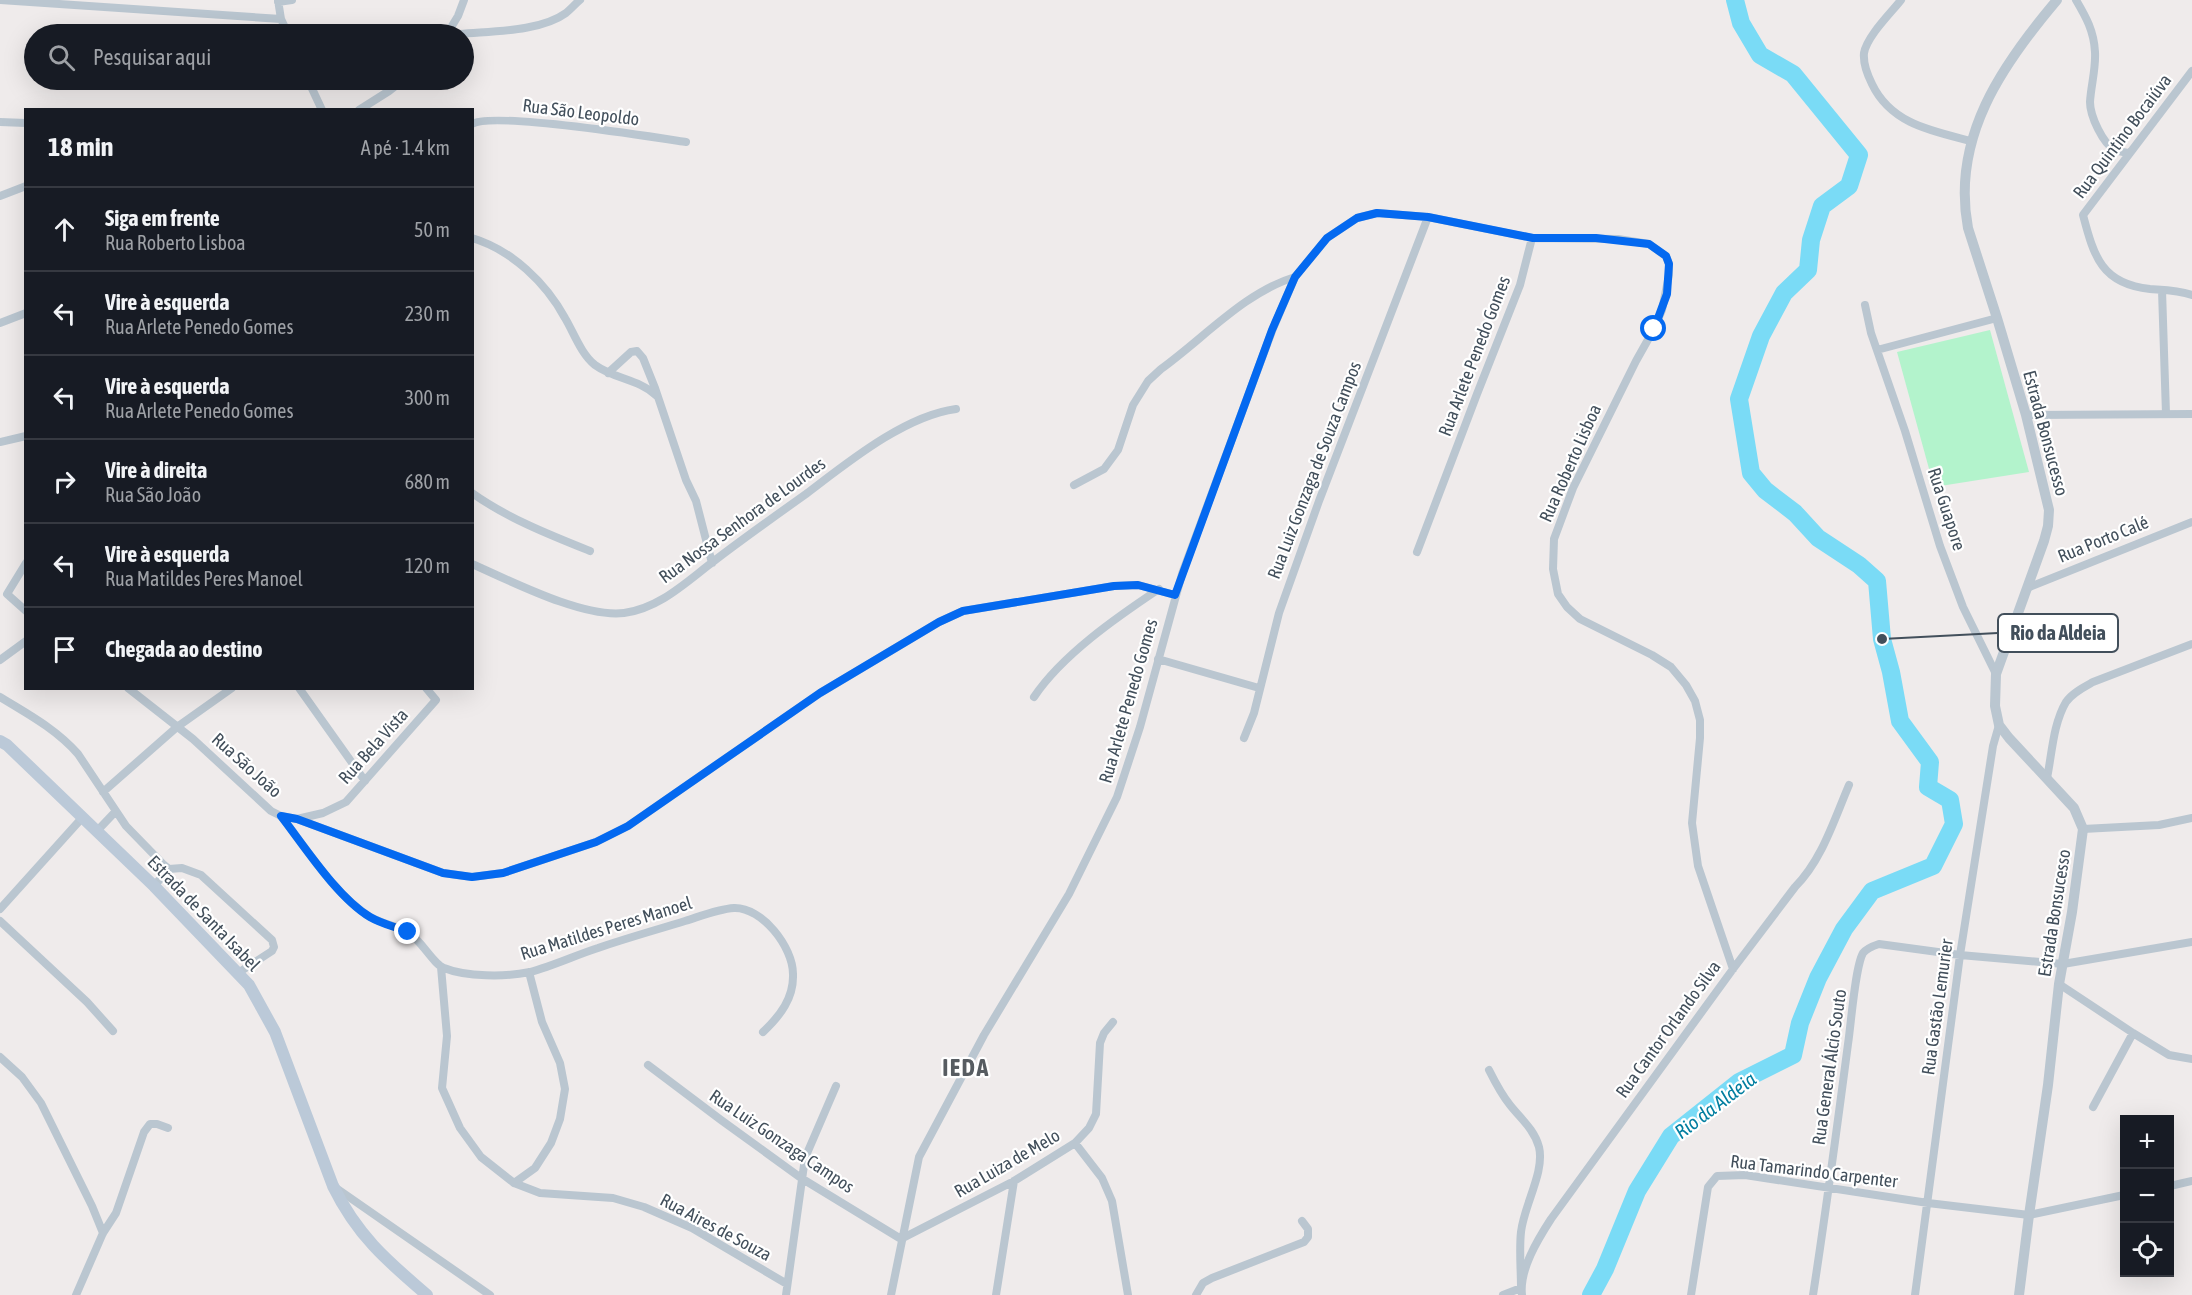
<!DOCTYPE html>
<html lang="pt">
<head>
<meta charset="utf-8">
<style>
  body { margin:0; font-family:"Asap Condensed",sans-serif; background:#20242c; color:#f1f3f6 }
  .controls { position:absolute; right:18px; bottom:18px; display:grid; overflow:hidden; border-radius:0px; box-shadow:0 6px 24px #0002 }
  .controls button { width:54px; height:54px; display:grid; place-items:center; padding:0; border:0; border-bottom:2px solid #363941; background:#171b24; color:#f1f3f6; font:30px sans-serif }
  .stop { position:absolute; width:18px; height:18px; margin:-14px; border:4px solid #0469f0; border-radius:50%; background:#fff }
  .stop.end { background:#0469f0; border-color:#fff; box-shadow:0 2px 6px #0008 }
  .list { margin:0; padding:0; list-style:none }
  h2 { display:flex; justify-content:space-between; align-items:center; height:78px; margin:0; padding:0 24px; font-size:26px }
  h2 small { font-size:20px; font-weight:400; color:#9ea1a6 }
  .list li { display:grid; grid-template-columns:39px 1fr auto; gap:18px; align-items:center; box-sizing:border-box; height:84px; padding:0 24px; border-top:2px solid #363941 }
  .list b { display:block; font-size:22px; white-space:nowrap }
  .list p { margin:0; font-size:20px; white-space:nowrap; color:#9ea1a6 }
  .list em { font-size:20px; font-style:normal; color:#9ea1a6 }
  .icon { flex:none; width:33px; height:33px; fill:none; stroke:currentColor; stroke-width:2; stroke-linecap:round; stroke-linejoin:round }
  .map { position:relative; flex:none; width:2192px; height:1295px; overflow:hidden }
  .search { position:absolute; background:#171b24; box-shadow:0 6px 24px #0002; left:24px; top:24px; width:450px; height:66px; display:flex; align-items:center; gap:15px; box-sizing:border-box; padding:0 21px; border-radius:33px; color:#9ea1a6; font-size:22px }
  .panel { position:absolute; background:#171b24; box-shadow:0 6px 24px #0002; left:24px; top:108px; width:450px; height:582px; border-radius:0px }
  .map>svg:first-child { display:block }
</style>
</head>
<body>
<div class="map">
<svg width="2192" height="1295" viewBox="0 0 2192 1295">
  <rect width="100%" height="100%" fill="#efebeb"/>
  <!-- pitch -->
  <path fill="#b3f3cc" d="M1990,330L2029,472L1934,487L1897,352Z"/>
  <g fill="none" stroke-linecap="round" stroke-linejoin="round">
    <!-- river -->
    <path stroke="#7adbf6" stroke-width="18" d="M1591,1295L1605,1269L1637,1191L1671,1136L1739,1082L1793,1055L1800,1023L1818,978L1844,929L1872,891L1933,866L1954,824L1950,800L1928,787L1930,762L1900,721L1891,672L1882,639L1877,581L1859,565L1818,538L1795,513L1765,490L1751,473L1739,399L1761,336L1784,293L1808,270L1811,240L1822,206L1849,186L1859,155L1793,74L1760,55L1741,23L1735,0"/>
    <!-- minor -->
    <path stroke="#bac6d0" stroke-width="8" d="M0,0L281,19
      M278,0L281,19L288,34
      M1901,0C1891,13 1867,36 1864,53C1863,63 1867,74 1872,84C1891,124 1932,131 1971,141
      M2076,0C2086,17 2094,31 2095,52C2096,69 2091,85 2090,102C2090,116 2103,144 2115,150C2119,152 2125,152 2129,153
      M278,2L292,0
      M447,34L458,16L464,0
      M460,34C491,31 540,32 566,13C571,9 575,4 580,0
      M2192,71L2083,215C2094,257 2102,284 2150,289C2164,290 2178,290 2192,295
      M308,80L322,110
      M359,110L389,91L403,80
      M0,122L26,123
      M472,124C492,111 653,137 686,142
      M0,196L26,186
      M472,238C512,250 546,283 565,318C574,333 581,354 595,365C614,379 639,379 657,396
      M2162,290L2166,414
      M1865,305L1871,333L1905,431L1940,546L1963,607L1996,674
      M0,323L26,313
      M1877,350L1997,318
      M608,373L631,352L637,351L643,358L655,388L686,480L696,501L712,563
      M2026,415L2192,414
      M0,442L26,436
      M1074,485L1104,469L1118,450L1133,405L1148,381L1161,369C1204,338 1245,292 1295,277
      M472,493C507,518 550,535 590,551
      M1417,552L1477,394L1520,285L1532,238
      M26,563L7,594L26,611
      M472,564C511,581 582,618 624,613C660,608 686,582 714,561C744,538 775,516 806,494C847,463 904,416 956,409
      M2027,588L2192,522
      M1158,659L1259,688
      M0,660L26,641
      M128,688L193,739L271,811L281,816L297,819L443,873L472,877L503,873L596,842L628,826L820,693L939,622L963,611L1114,586L1138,585L1175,595
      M299,688L365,781
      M0,697C28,714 56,729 78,754L126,826L163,864L169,869L182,868L201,875L272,940L274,947L272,951L238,973
      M1034,697C1062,655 1117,617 1159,589
      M1244,738L1254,713L1279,613L1319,501L1428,217
      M2047,778C2052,754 2053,724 2066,702C2072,693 2084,687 2093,682L2192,644
      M103,792L177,727L232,688
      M281,816C306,848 333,892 367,915C380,924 396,925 409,933C421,940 434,965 444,968C466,977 506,977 530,972C553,966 576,955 598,948C627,938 656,930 685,921C701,916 718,909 734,908C762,907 793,947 793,974C794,998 780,1016 763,1032
      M297,819L323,813L346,802L436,700L426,688
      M2083,829L2159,825L2192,818
      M97,831L116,811
      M154,886L169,869
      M0,909L82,818
      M0,921L87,1002L113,1031
      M441,967L447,1036L442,1088L460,1128L481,1157L514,1183L540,1193L613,1198L644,1207L692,1228L787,1284
      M2059,984L2133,1033L2169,1055L2192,1059
      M0,1057L22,1077L41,1103L92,1206L103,1233
      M648,1065L721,1120L801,1178L901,1239L1014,1181L1075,1143L1089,1128L1096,1114L1100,1043L1104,1033L1113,1022
      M1489,1070C1495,1082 1501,1094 1510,1105C1521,1119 1534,1129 1539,1147C1545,1172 1524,1205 1521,1232C1519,1250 1521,1269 1521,1288L1503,1295
      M2093,1107L2133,1033
      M1075,1143L1102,1178L1112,1201L1128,1295
      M514,1183L535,1168L551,1143L560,1119L565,1089L560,1063L542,1022L529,972
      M2170,1186L2192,1181
      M336,1188L490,1295
      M76,1295L103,1233L116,1213L144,1132L150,1124H157L168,1128
      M786,1295L805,1158L836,1086
      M891,1295L919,1157L984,1035L1069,894L1117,797L1140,727L1182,574L1272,331L1295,277L1327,238L1357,218L1377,213L1428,217L1532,238L1618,239L1649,244L1666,256L1669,264V275L1662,310L1654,329L1636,361L1573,488L1554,539L1553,569L1558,594L1567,607L1580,619L1652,655L1671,667L1686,685L1695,701L1700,720V738L1692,823L1698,866L1733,969
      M996,1295L1014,1181
      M1196,1295L1203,1283L1212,1278L1304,1242L1308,1237V1229L1302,1221
      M1522,1295C1519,1270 1538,1239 1551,1219L1733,969L1795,887C1822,860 1834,820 1849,785
      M1691,1295L1708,1187L1717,1176L1745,1175L1928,1203L2029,1215L2124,1195
      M1813,1295C1826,1211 1837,1128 1848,1044C1851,1025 1855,967 1863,953C1867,948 1873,946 1879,944L1960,955L2063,964L2192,942
      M1915,1295L1960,955L1993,746L1999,725"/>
    <!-- tertiary -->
    <path stroke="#bac6d0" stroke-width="10" d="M2019,1295L2029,1215L2048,1085L2059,984L2072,912L2083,829L2074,808L2009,738L1999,725L1995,706L1996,674L2044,541L2048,526L2049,510L2026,415L1997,318L1968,228C1951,138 2002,65 2057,0"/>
    <!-- secondary -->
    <path stroke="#bbc9d8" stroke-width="12" d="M0,741L7,745L154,886L249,985L275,1032L333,1186C357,1235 386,1260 427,1295"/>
  </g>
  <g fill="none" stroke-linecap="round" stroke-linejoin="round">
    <!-- route -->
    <path stroke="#0469f0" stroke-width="8" d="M408,932C396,927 382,924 370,917C337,897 305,847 281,816L297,819L443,873L472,877L503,873L596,842L628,826L820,693L939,622L963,611L1114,586L1138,585L1175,595L1272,330L1295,277L1327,238L1357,218L1377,213L1428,217L1533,238H1596L1649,244L1666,256L1669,264L1667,294L1654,329"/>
  </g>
  <g text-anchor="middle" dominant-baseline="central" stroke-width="4.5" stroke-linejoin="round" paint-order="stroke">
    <!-- street labels -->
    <g font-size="18" fill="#424f5b" stroke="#fff">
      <text transform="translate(581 112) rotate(7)">Rua São Leopoldo</text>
      <text transform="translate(2122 136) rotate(-53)">Rua Quintino Bocaiúva</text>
      <text transform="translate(1474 356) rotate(-69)">Rua Arlete Penedo Gomes</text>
      <text transform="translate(2046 433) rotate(75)">Estrada Bonsucesso</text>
      <text transform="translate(1570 463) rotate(-66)">Rua Roberto Lisboa</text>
      <text transform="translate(1314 470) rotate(-69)">Rua Luiz Gonzaga de Souza Campos</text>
      <text transform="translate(1947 509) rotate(72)">Rua Guapore</text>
      <text transform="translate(742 520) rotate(-36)">Rua Nossa Senhora de Lourdes</text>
      <text transform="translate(2103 539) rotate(-22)">Rua Porto Calé</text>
      <text transform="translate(1128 701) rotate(-74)">Rua Arlete Penedo Gomes</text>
      <text transform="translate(373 746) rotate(-48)">Rua Bela Vista</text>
      <text transform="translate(247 765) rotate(42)">Rua São João</text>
      <text transform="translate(204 913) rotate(46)">Estrada de Santa Isabel</text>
      <text transform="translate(2054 913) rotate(-81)">Estrada Bonsucesso</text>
      <text transform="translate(606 928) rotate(-17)">Rua Matildes Peres Manoel</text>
      <text transform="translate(1937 1007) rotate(-82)">Rua Gastão Lemurier</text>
      <text transform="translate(1668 1029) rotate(-54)">Rua Cantor Orlando Silva</text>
      <text transform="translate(1829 1067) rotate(-82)">Rua General Álcio Souto</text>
      <text transform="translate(782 1141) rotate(34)">Rua Luiz Gonzaga Campos</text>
      <text transform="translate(1007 1163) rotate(-30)">Rua Luiza de Melo</text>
      <text transform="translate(1814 1171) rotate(7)">Rua Tamarindo Carpenter</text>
      <text transform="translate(716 1227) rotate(28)">Rua Aires de Souza</text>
    </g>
    <!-- water labels -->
    <g font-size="20" font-style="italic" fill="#027ea0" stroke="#fff">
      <text transform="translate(1715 1105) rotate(-37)">Rio da Aldeia</text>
    </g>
    <!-- district labels -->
    <g font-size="24" font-weight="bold" letter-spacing="1.5" fill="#575c61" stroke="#fff">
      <text x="966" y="1067">IEDA</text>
    </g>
  </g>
  <!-- callouts -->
  <path fill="none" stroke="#424f5b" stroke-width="2" d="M1882 639L1998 633"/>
  <circle fill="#424f5b" stroke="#fff" stroke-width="2" cx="1882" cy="639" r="6"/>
  <rect fill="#fff" stroke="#424f5b" stroke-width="2" x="1998" y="614" width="120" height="38" rx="6"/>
  <g font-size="20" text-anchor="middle" font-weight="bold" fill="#424f5b">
    <text x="2058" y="640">Rio da Aldeia</text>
  </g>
</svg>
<div class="controls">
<button>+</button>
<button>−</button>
<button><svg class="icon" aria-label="locate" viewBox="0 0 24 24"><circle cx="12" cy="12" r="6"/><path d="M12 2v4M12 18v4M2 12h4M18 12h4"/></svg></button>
</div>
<div class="stop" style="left:1654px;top:329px"></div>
<div class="stop end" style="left:408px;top:932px"></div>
<div class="search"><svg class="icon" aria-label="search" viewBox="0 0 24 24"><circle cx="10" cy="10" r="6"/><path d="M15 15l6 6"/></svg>Pesquisar aqui</div>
<section class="panel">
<h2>18 min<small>A pé · 1.4 km</small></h2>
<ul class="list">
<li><svg class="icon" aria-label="ahead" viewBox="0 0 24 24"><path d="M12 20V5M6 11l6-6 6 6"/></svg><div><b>Siga em frente</b><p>Rua Roberto Lisboa</p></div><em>50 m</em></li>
<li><svg class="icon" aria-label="left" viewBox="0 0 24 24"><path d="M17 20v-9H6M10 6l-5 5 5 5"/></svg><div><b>Vire à esquerda</b><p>Rua Arlete Penedo Gomes</p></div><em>230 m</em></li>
<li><svg class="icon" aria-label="left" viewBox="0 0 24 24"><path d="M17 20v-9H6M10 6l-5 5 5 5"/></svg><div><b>Vire à esquerda</b><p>Rua Arlete Penedo Gomes</p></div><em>300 m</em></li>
<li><svg class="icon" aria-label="right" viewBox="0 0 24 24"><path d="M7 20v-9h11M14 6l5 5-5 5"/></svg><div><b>Vire à direita</b><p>Rua São João</p></div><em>680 m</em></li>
<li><svg class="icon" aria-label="left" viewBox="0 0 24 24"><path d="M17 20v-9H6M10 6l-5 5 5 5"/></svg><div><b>Vire à esquerda</b><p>Rua Matildes Peres Manoel</p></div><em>120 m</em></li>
<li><svg class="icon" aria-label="arrive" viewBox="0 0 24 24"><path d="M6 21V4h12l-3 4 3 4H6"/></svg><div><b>Chegada ao destino</b></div></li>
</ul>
</section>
</div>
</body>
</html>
